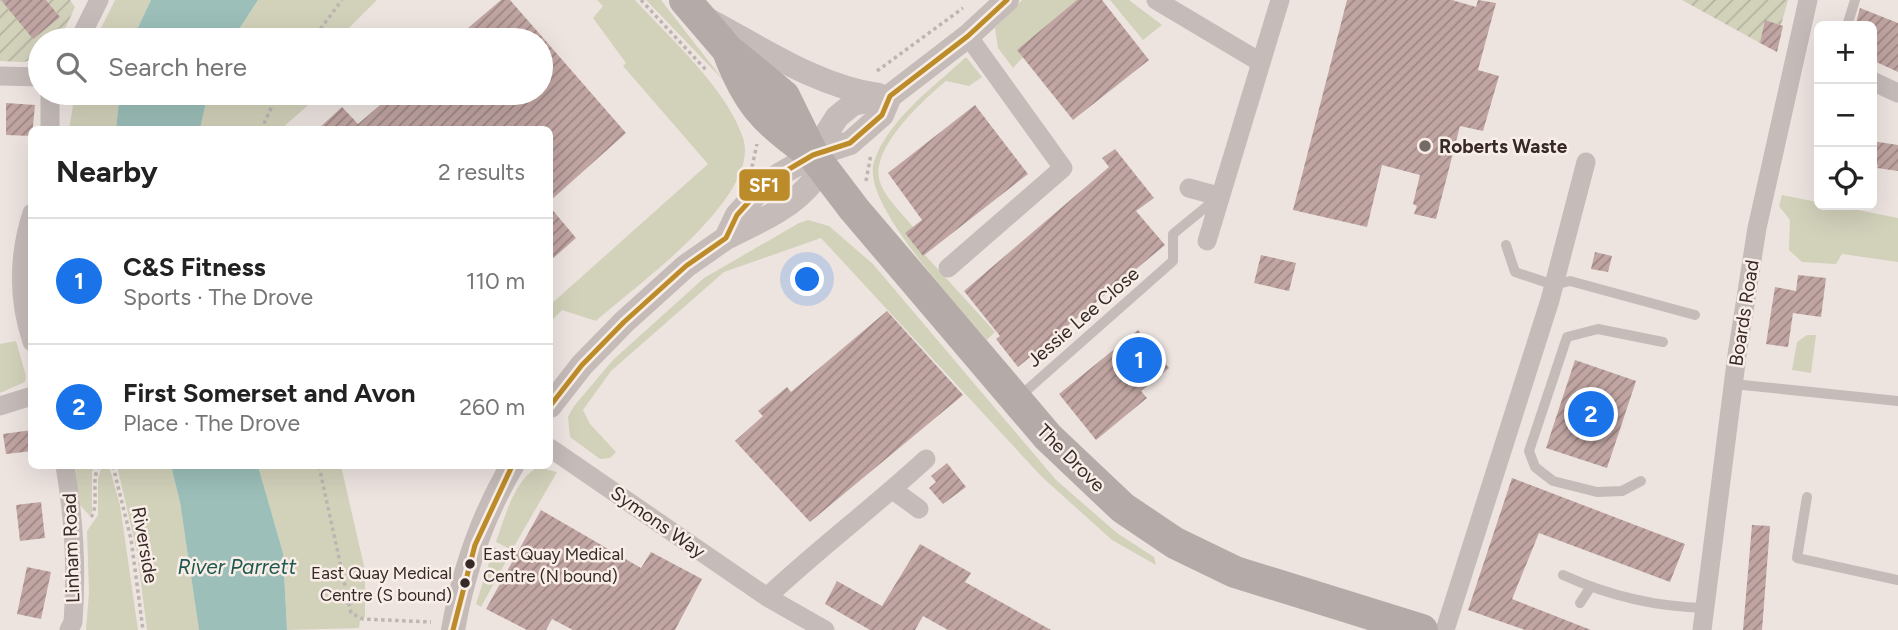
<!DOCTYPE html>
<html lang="en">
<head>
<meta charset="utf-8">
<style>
  body { margin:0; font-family:Figtree,sans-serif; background:#f6f6f6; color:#222 }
  .controls { position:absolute; right:21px; top:21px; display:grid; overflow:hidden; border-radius:10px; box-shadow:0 7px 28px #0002 }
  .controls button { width:63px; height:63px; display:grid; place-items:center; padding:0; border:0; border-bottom:2px solid #e0e0e0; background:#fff; color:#222; font:35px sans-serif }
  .you { position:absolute; left:808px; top:280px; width:24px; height:24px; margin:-18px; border:5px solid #fff; border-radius:50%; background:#1a73e8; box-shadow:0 0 0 10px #1a73e833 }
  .badge { display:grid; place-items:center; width:46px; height:46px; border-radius:50%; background:#1a73e8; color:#fff; font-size:23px; font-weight:700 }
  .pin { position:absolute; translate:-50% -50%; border:4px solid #fff; box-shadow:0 2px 7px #0006 }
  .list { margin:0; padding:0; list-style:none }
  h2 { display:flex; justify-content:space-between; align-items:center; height:91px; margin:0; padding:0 28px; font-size:30px }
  h2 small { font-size:23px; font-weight:400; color:#767676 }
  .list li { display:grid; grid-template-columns:46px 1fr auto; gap:21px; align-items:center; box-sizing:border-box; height:126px; padding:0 28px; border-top:2px solid #e0e0e0 }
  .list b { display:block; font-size:26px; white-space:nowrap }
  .list p { margin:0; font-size:23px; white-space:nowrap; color:#767676 }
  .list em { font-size:23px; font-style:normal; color:#767676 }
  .icon { flex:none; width:38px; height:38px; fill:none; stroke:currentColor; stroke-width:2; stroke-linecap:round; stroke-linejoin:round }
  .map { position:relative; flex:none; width:1898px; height:630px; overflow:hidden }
  .search { position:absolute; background:#fff; box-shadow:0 7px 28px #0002; left:28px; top:28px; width:525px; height:77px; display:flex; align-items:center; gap:18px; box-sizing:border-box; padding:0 24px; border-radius:38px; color:#767676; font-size:26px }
  .panel { position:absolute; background:#fff; box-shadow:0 7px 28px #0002; left:28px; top:126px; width:525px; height:343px; border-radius:10px }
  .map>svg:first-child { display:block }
</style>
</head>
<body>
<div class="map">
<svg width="1898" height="630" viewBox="0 0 1898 630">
  <defs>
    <pattern id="garden-furrows" width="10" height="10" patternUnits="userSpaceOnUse" patternTransform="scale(1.75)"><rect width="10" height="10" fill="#d2d1ba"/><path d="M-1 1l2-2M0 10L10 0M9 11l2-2" fill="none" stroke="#b5b3a0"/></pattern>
    <pattern id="building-hatch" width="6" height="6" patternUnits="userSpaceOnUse" patternTransform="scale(1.75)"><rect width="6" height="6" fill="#c0a5a2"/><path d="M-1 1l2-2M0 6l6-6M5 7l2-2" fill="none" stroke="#9d8684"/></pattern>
  </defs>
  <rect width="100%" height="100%" fill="#ede4e0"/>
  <!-- green -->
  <path fill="#d2d1ba" d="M115,0H151L132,40H95Z
    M258,0H377L337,40H232Z
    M597,0H635C670,38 727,89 743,138C762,197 635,286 596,321L562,310L550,322V305L708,164L623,66L626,63L593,18L603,6Z
    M646,0H661L724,81Z
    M1022,0H1077L1013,68L998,48L995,28Z
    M1110,0H1129L1162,25L1143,40Z
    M966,57L982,77L969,86L946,81C924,99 873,146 879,178C882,195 902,213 913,227L906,233L923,256L925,255L995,332L987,340C959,306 860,203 874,162C888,119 934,87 966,57Z
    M75,93H120L116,129L69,130Z
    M208,93H311L315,99L281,129H200Z
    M1782,195L1898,218V262L1842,254L1836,264L1802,262L1789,250L1790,220L1779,206Z
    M808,220L829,226L873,264L1056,480L1117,533L1154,557L1156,565L1112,540L1042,477L821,238L724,272L611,371L583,410L590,424L616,452L610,458L600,459L570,437L568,417L574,406L613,360L704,278L799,223Z
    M1807,335H1816L1811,373L1792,370L1797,342Z
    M16,341L26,376L25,382L0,393V344Z
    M75,466H95L92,472V512L89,515L80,505Z
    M102,466H109L120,505L138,630H86L89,592L87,531L98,515V478Z
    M117,466H171L180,502L199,630H147L137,552Z
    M258,466H341L365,570V617L360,621L359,628L287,630L283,553Z
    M538,467L557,472L512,550L496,542C505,517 514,480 538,467Z
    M494,547L509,556L481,607L476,604Z"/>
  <!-- garden -->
  <path fill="url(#garden-furrows)" d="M0,0L60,17L46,0H70L75,7L60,40H40V57L24,62L0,61Z
    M1682,0H1788L1781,25L1765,22L1760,43Z"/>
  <!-- water -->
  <path fill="#9cbfb9" d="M151,0H258L232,40H132Z
    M120,93H208L200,129H116Z
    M171,466H258L283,553L287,630H199L180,502Z"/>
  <!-- building -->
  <path fill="url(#building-hatch)" d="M1,0H46L60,17L33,39Z
    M501,0H510L626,133L550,201V130H317L342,107L358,124L394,93H541V40H454Z
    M1077,0H1102L1149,60L1073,120L1017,50Z
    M1347,0H1452L1476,7L1478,0L1496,3L1478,70L1499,76L1483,131L1460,126L1436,219L1414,214L1417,206L1413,204L1420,175L1382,165L1367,227L1293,210Z
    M1860,8L1898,23V72L1872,60V26L1856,23Z
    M1765,20L1783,26L1777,52L1760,43Z
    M6,103L35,105L32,136L6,135Z
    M975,105L1028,174L923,256L905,233L922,220L888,173Z
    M1872,141L1898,145V171L1877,168L1878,165L1872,164Z
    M1115,149L1154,198L1136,211L1165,245L1018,367L996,339L1000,336L964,291L1109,167L1102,158Z
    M550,207L576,238L550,261Z
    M1595,252L1612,256L1608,272L1591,269Z
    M1261,255L1296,263L1289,291L1254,283Z
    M1798,275L1826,278L1821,317L1793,313L1788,347L1766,344L1775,287L1796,291Z
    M887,311L963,395L810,522L735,441L763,416L758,411L787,387L791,392Z
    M1138,330L1169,368L1141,391L1147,398L1096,440L1059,394Z
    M1575,360L1636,381L1607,468L1546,448Z
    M32,430V451L6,454L3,434Z
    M947,463L966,487L943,504L929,488L936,482L931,476Z
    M1512,478L1685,544L1670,582L1539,533L1512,599L1591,630H1525L1468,610Z
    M41,502L45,538L20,541L16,505Z
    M541,510L641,568L651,552L702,579L675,630H573L552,619L546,630H527L486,609Z
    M1752,525L1770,526L1762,630H1743Z
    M920,544L971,573L965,582L1051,630H948L923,616L915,630H870L825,604L837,581L882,606Z
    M27,567L51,572L41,619L17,614Z"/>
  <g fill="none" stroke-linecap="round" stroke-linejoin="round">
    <!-- path -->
    <path stroke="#beb5b2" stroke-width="3.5" stroke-dasharray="3.5 3.5" stroke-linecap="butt" d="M641,0L707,71
      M312,40L342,0
      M877,71L963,8
      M261,130L278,93
      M752,167L757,144
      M866,181L871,154
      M113,466L131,539L143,630
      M319,466L351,613L363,619L431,622
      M91,517C100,504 90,481 99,466"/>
    <!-- service -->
    <path stroke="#c5bcb9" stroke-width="10" d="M1847,26L1855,0
      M1506,245L1515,272L1554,285L1570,281L1695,315
      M1733,384L1898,401
      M1019,397L1173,261V234L1217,198
      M1641,481L1622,491L1597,492L1553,481L1535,467L1529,451L1567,337L1598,329L1663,342
      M1807,497L1797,558L1898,580
      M1563,575C1607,595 1657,607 1706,608
      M1580,603L1590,588"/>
    <!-- minor -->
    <path stroke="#c5bcb9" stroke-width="19" d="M1156,0L1260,62
      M79,40L99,0
      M0,76L40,77
      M1872,81L1898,93
      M50,130V93
      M1189,188L1218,196
      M32,213C18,256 18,300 32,342
      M1207,241L1280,0
      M948,268L1063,168L968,36
      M0,406L32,396
      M550,448L767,597L825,630
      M65,466C74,518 77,569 73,622L69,630
      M893,490L919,509
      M767,597C818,549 874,507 926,459
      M1445,630L1550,300L1586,162
      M1702,630L1737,355L1757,228L1808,0"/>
    <!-- tertiary -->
    <path stroke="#c5bcb9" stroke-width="24" d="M705,18C760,47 816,86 878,95
      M726,238C758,222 791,209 814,180L813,155L837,117L853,104L890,96
      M550,406L582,365L624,322L686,266L726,238L737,215L767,182L813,155L850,143L882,115L890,96L968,36L1007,0
      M453,630C463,573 483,515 512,466"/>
    <!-- primary -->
    <path stroke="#b4aba8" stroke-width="32" d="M685,0L727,49L784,96L813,155L854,209L1048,437L1123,508L1175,543L1235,572L1422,630
      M728,51C747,101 764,121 809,152"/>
    <!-- bus-1 casing -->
    <g stroke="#f9eee7" stroke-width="10">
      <path id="bus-1" d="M550,406L582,365L624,322L686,266L726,238L737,215L767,182L813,155L850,143L882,115L890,96L968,36L1007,0
        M453,630L475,545L512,466"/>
    </g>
    <!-- bus-1 -->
    <use href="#bus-1" stroke="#bd8c2a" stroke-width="5"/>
  </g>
  <!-- markers -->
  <circle fill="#766a68" stroke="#f9eee7" stroke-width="2.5" cx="1425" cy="146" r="7"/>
  <g fill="#362927" stroke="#f9eee7" stroke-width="2.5">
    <circle cx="470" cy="564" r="6"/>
    <circle cx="465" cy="583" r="6"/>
  </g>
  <g text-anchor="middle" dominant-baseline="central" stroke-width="5" stroke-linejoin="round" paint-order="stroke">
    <!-- bus labels -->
    <g font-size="17" fill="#362927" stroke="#f9eee7" text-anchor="start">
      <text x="483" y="554">East Quay Medical<tspan x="483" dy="22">Centre (N bound)</tspan></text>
      <text x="452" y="573" text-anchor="end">East Quay Medical<tspan x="452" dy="22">Centre (S bound)</tspan></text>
    </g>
    <!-- poi labels -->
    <g font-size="19" font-weight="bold" fill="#362927" stroke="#f9eee7" text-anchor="start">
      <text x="1439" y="146">Roberts Waste</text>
    </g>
    <!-- street labels -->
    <g font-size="19" fill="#362927" stroke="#f9eee7">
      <text transform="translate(1744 313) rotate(-81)">Boards Road</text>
      <text transform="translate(1083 317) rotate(-41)">Jessie Lee Close</text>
      <text transform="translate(1071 458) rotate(45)">The Drove</text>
      <text transform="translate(658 522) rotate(35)">Symons Way</text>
      <text transform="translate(145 545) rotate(80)">Riverside</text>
      <text transform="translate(71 548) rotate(-92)">Linham Road</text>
    </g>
    <!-- water labels -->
    <g font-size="21" font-style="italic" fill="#1d5851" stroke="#f9eee7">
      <text x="237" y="566">River Parrett</text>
    </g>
  </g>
  <rect stroke="#f9eee7" stroke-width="2.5" x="738" y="168" width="53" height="34" rx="7" fill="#bd8c2a"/>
  <g font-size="19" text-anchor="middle" font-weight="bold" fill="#fff">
    <text x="764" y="192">SF1</text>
  </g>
</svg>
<div class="controls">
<button>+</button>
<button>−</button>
<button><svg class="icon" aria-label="locate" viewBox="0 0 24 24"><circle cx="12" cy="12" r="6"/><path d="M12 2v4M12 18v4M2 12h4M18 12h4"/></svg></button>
</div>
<div class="you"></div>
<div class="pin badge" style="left:1139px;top:360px">1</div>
<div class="pin badge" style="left:1591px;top:414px">2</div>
<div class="search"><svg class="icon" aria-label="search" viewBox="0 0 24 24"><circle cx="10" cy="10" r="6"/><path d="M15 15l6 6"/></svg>Search here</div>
<section class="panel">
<h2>Nearby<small>2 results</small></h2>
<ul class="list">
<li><span class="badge">1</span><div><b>C&amp;S Fitness</b><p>Sports · The Drove</p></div><em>110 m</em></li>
<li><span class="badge">2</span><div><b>First Somerset and Avon</b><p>Place · The Drove</p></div><em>260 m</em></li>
</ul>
</section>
</div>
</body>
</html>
